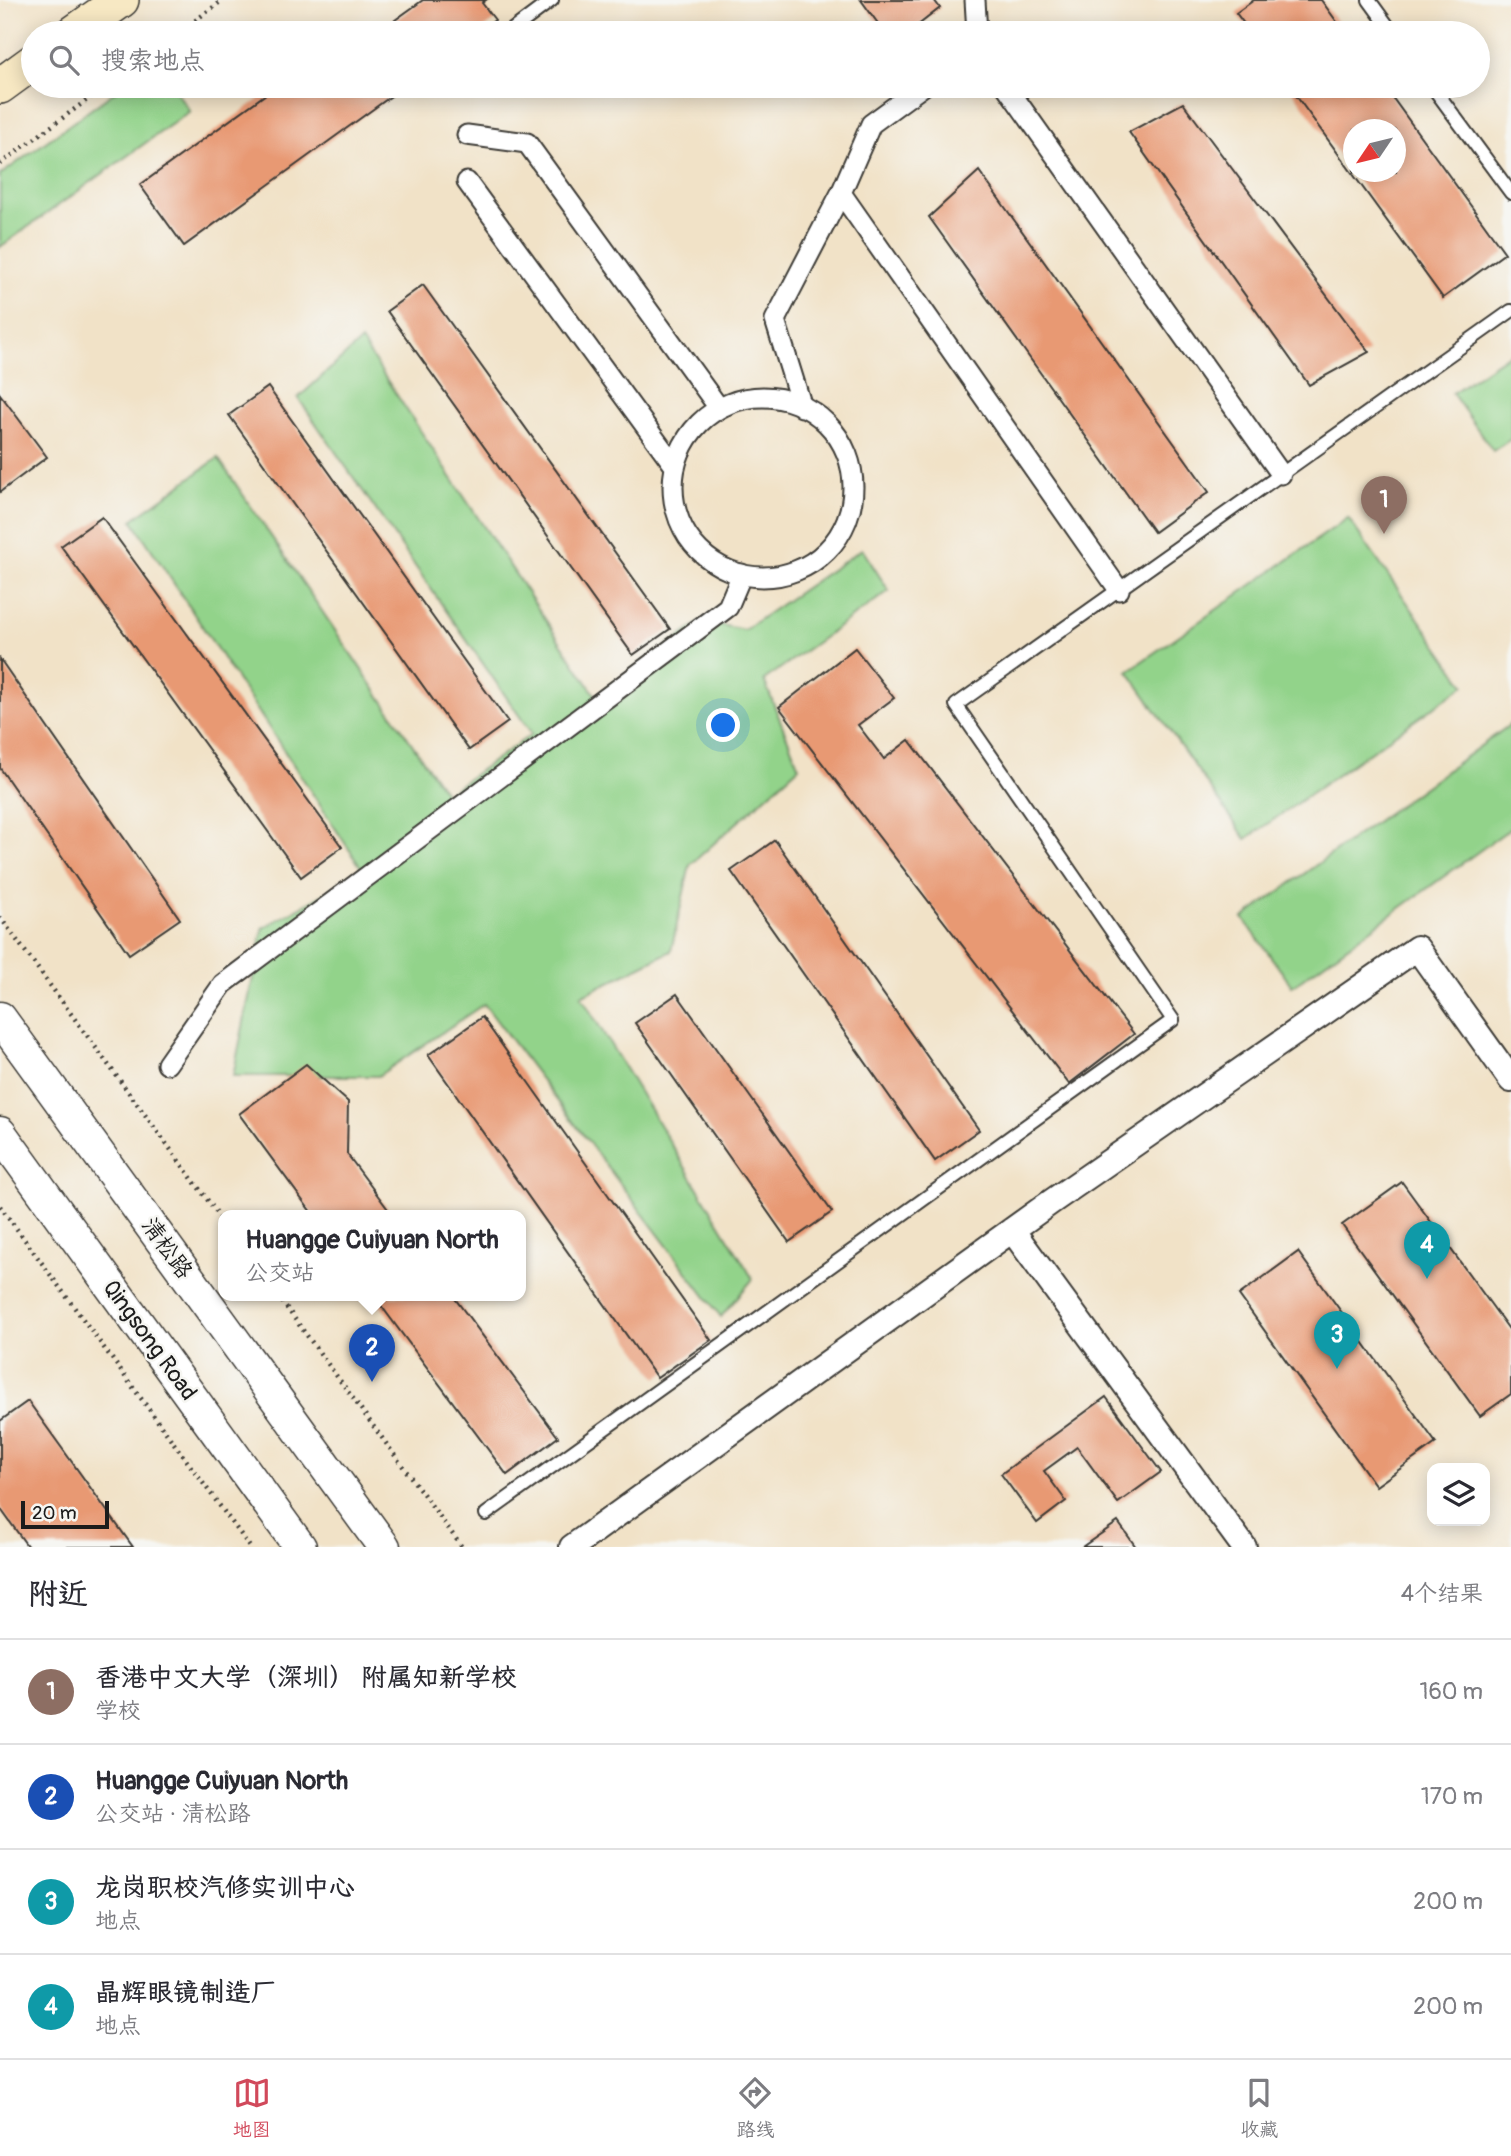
<!DOCTYPE html>
<html lang="zh">
<head>
<meta charset="utf-8">
<style>
  body { margin:0; font-family:Pangolin,"LXGW WenKai TC",sans-serif; background:#f2f2f3; color:#2b2b33 }
  .controls { position:absolute; right:21px; bottom:21px; display:grid; overflow:hidden; border-radius:14px; box-shadow:0 4px 18px #0003 }
  .controls button { width:63px; height:63px; display:grid; place-items:center; padding:0; border:0; border-bottom:2px solid #e1e1e2; background:#fff; color:#2b2b33; font:35px sans-serif }
  .compass { position:absolute; left:1343px; top:119px; width:63px; height:63px; border-radius:50%; background:#fff; box-shadow:0 4px 18px #0003; rotate:235deg }
  .scale { position:absolute; left:21px; bottom:18px; width:88px; box-sizing:border-box; padding-left:7px; border:4px solid #1c1c1c; border-top:0; font-size:19px; line-height:24px; white-space:nowrap; color:#1c1c1c; -webkit-text-stroke:5px #f6f6f2; paint-order:stroke }
  .you { position:absolute; left:724px; top:726px; width:24px; height:24px; margin:-18px; border:5px solid #fff; border-radius:50%; background:#1a73e8; box-shadow:0 0 0 10px #1a73e833 }
  .badge { display:grid; place-items:center; width:46px; height:46px; border-radius:50%; background:#d1495b; color:#fff; font-size:23px; font-weight:700 }
  .pin { position:absolute; translate:-50% -58px; filter:drop-shadow(0 2px 4px #0008) }
  .pin::after { content:''; position:absolute; top:37px; width:24px; height:21px; background:inherit; clip-path:polygon(0 0,100% 0,50% 100%) }
  .popup { position:absolute; left:218px; top:1210px; width:308px; height:91px; box-sizing:border-box; display:grid; place-content:center; border-radius:14px; background:#fff; filter:drop-shadow(0 2px 5px #0005); font-size:23px; white-space:nowrap; color:#7c7c81 }
  .popup b { font-size:26px; color:#2b2b33 }
  .popup::after { content:''; position:absolute; left:50%; top:100%; margin-left:-14px; border:14px solid transparent; border-top-color:#fff }
  .list { margin:0; padding:0; list-style:none }
  h2 { display:flex; justify-content:space-between; align-items:center; height:91px; margin:0; padding:0 28px; font-size:30px }
  h2 small { font-size:23px; font-weight:400; color:#7c7c81 }
  .list li { display:grid; grid-template-columns:46px 1fr auto; gap:21px; align-items:center; box-sizing:border-box; height:105px; padding:0 28px; border-top:2px solid #e1e1e2 }
  .list b { display:block; font-size:26px; white-space:nowrap }
  .list p { margin:0; font-size:23px; white-space:nowrap; color:#7c7c81 }
  .list em { font-size:23px; font-style:normal; color:#7c7c81 }
  .icon { flex:none; width:38px; height:38px; fill:none; stroke:currentColor; stroke-width:2; stroke-linecap:round; stroke-linejoin:round }
  .map { position:relative; flex:none; width:1511px; height:1547px; overflow:hidden }
  .search { position:absolute; background:#fff; box-shadow:0 4px 18px #0003; left:21px; right:21px; top:21px; height:77px; display:flex; align-items:center; gap:18px; box-sizing:border-box; padding:0 24px; border-radius:38px; color:#7c7c81; font-size:26px }
  .sheet { height:511px; background:#fff }
  nav { display:flex; justify-content:space-around; align-items:center; box-sizing:border-box; height:98px; border-top:2px solid #e1e1e2; background:#fff; font-size:19px; color:#7c7c81 }
  nav a { display:grid; justify-items:center; gap:4px }
  nav .on { color:#d1495b }
  .map>svg:first-child { display:block }
</style>
</head>
<body>
<div class="map">
<svg width="1511" height="1547" viewBox="0 0 1511 1547">
  <rect width="100%" height="100%" fill="#f6f6f2"/>
  <filter id="ink" filterUnits="userSpaceOnUse"><feTurbulence type="fractalNoise" baseFrequency=".0143" numOctaves="2"/><feDisplacementMap in="SourceGraphic" scale="14" xChannelSelector="R" yChannelSelector="G"/><feConvolveMatrix kernelMatrix="1 2 1 2 8 2 1 2 1" color-interpolation-filters="sRGB"/></filter>
  <filter id="wash" filterUnits="userSpaceOnUse"><feTurbulence type="fractalNoise" baseFrequency=".00686" numOctaves="4" result="noise"/><feDisplacementMap in="SourceGraphic" scale="28" xChannelSelector="R" yChannelSelector="G"/><feGaussianBlur stdDeviation="1.57" result="paint"/><feColorMatrix in="noise" values="0 0 0 0 0 0 0 0 0 0 0 0 0 0 0 0 0 1.4 0 .05"/><feComposite in="paint" operator="in"/></filter>
  <g filter="url(#wash)">
    <rect width="100%" height="100%" fill="#f1e2c7"/>
    <!-- green -->
    <path fill="#92d38a" stroke="#577853" stroke-width="2" d="M123,86H172L190,111L0,247V175Z
      M361,341L596,696L702,621L744,630L862,549L889,591L764,680L799,767L690,865L671,951L581,996L753,1279L721,1317L484,1004L378,1076H233L263,928L364,872L132,520L218,458L446,794L532,734L298,398Z
      M1511,353V439L1493,451L1452,393Z
      M1348,518L1465,685L1246,839L1128,671Z
      M1511,724V828L1292,986L1243,918Z"/>
    <g id="blocks">
      <!-- building -->
      <path fill="#e89973" fill-rule="evenodd" d="M423,0H486L482,3L495,20L477,33H377Z
        M861,0H934L940,8L908,33H885Z
        M1254,0H1321L1345,33H1251L1236,13Z
        M277,86H405L184,246L140,185Z
        M1289,86H1384L1505,253L1443,298ZM1354,130H1396V172H1354Z
        M1183,103L1369,352L1309,385L1129,132Z
        M979,171L1209,492L1154,532L929,217Z
        M423,285L670,629L633,655L387,311Z
        M268,387L508,722L469,750L229,415Z
        M0,394L47,457L0,492Z
        M102,517L342,847L301,877L61,546Z
        M855,648L894,698L858,725L884,759L909,740L1134,1034L1069,1084L779,707Z
        M0,659L180,919L129,954L0,768Z
        M775,840L979,1130L935,1161L731,871Z
        M677,994L832,1212L789,1242L635,1023Z
        M482,1017L711,1340L657,1378L428,1055Z
        M306,1064L348,1102L347,1154L393,1216H314L239,1114Z
        M1402,1182L1511,1332V1394L1480,1416L1342,1225Z
        M1298,1252L1436,1443L1376,1486L1239,1295Z
        M374,1296H453L558,1437L507,1475Z
        M1106,1397L1161,1472L1118,1503L1077,1447L1044,1471L1066,1501L1037,1523L1001,1474Z
        M28,1401L133,1547H28L0,1508V1421Z
        M1118,1522L1136,1547H1082Z"/>
    </g>
  </g>
  <g filter="url(#ink)">
    <use href="#blocks" fill-opacity="0" stroke="#3c3a36" stroke-width="2"/>
    <g fill="none" stroke-linecap="round" stroke-linejoin="round">
      <!-- service casing -->
      <g stroke="#3c3a36" stroke-width="16">
        <path id="service" d="M1369,0L1393,33
          M508,33L552,0
          M1432,86L1511,193
          M435,87L437,86
          M486,1514L1173,1020L956,705L1511,311"/>
      </g>
      <!-- pedestrian casing -->
      <g stroke="#3c3a36" stroke-width="23">
        <path id="pedestrian" d="M975,0L977,33
          M1006,86L1281,474
          M467,135L527,143L719,408
          M467,182L674,465
          M841,193L871,124L923,86
          M673 487a90 90 0 1 1 180 0a90 90 0 1 1-180 0Z
          M802,407L775,320L841,193L1119,590
          M167,1064L223,984L728,607L742,574"/>
      </g>
      <!-- minor casing -->
      <g stroke="#3c3a36" stroke-width="28">
        <path id="minor" d="M1012,1230L1244,1547
          M572,1547L1051,1202L1417,948L1511,1080"/>
      </g>
      <!-- tertiary casing -->
      <g stroke="#3c3a36" stroke-width="35">
        <path id="tertiary" d="M0,1018L384,1547
          M0,1133L300,1547"/>
      </g>
      <!-- secondary casing -->
      <g stroke="#3c3a36" stroke-width="38">
        <path id="secondary" d="M74,33L121,0
          M0,86L33,62"/>
      </g>
      <!-- path -->
      <path stroke="#3c3a36" stroke-width="4.5" stroke-dasharray="2 5" stroke-linecap="butt" d="M178,33L223,0
        M0,164L106,86
        M0,917L223,1221
        M0,1206L250,1547
        M278,1296L462,1547"/>
      <!-- service -->
      <use href="#service" stroke="#fff" stroke-width="12"/>
      <!-- pedestrian -->
      <use href="#pedestrian" stroke="#fff" stroke-width="19"/>
      <!-- minor -->
      <use href="#minor" stroke="#fff" stroke-width="24"/>
      <!-- tertiary -->
      <use href="#tertiary" stroke="#fff" stroke-width="32"/>
      <!-- secondary -->
      <use href="#secondary" stroke="#f7e8c3" stroke-width="35"/>
    </g>
  </g>
  <g text-anchor="middle" dominant-baseline="central" stroke-width="5" stroke-linejoin="round" paint-order="stroke">
    <!-- street labels -->
    <g font-size="23" fill="#1c1c1c" stroke="#f6f6f2">
      <text transform="translate(167 1248) rotate(54)">清松路</text>
      <text transform="translate(150 1340) rotate(54)">Qingsong Road</text>
    </g>
  </g>
</svg>
<div class="controls">
<button><svg class="icon" aria-label="layers" viewBox="0 0 24 24"><path d="M12 4l9 5-9 5-9-5zM3 14l9 5 9-5"/></svg></button>
</div>
<svg class="compass" viewBox="-18 -18 36 36"><path d="M0-13l5 13h-10z" fill="#e53935"/><path d="M0 13l5-13h-10z" fill="#7c7c81"/></svg>
<div class="scale">20 m</div>
<div class="you"></div>
<div class="pin badge" style="left:1384px;top:534px;background:#8d6e63">1</div>
<div class="pin badge" style="left:372px;top:1382px;background:#1a4fb4">2</div>
<div class="popup"><b>Huangge Cuiyuan North</b>公交站</div>
<div class="pin badge" style="left:1337px;top:1369px;background:#0f9aa8">3</div>
<div class="pin badge" style="left:1427px;top:1279px;background:#0f9aa8">4</div>
<div class="search"><svg class="icon" aria-label="search" viewBox="0 0 24 24"><circle cx="10" cy="10" r="6"/><path d="M15 15l6 6"/></svg>搜索地点</div>
</div>
<section class="sheet">
<h2>附近<small>4个结果</small></h2>
<ul class="list">
<li><span class="badge" style="background:#8d6e63">1</span><div><b>香港中文大学（深圳） 附属知新学校</b><p>学校</p></div><em>160 m</em></li>
<li><span class="badge" style="background:#1a4fb4">2</span><div><b>Huangge Cuiyuan North</b><p>公交站 · 清松路</p></div><em>170 m</em></li>
<li><span class="badge" style="background:#0f9aa8">3</span><div><b>龙岗职校汽修实训中心</b><p>地点</p></div><em>200 m</em></li>
<li><span class="badge" style="background:#0f9aa8">4</span><div><b>晶辉眼镜制造厂</b><p>地点</p></div><em>200 m</em></li>
</ul>
</section>
<nav>
<a class="on"><svg class="icon" aria-label="map" viewBox="0 0 24 24"><path d="M3 6l6-2 6 2 6-2v14l-6 2-6-2-6 2zM9 4v14M15 6v14"/></svg>地图</a>
<a><svg class="icon" aria-label="directions" viewBox="0 0 24 24"><path d="M12 3l9 9-9 9-9-9zM9 14v-3h6M13 9l2 2-2 2"/></svg>路线</a>
<a><svg class="icon" aria-label="saved" viewBox="0 0 24 24"><path d="M7 4h10v16l-5-4-5 4z"/></svg>收藏</a>
</nav>
</body>
</html>
